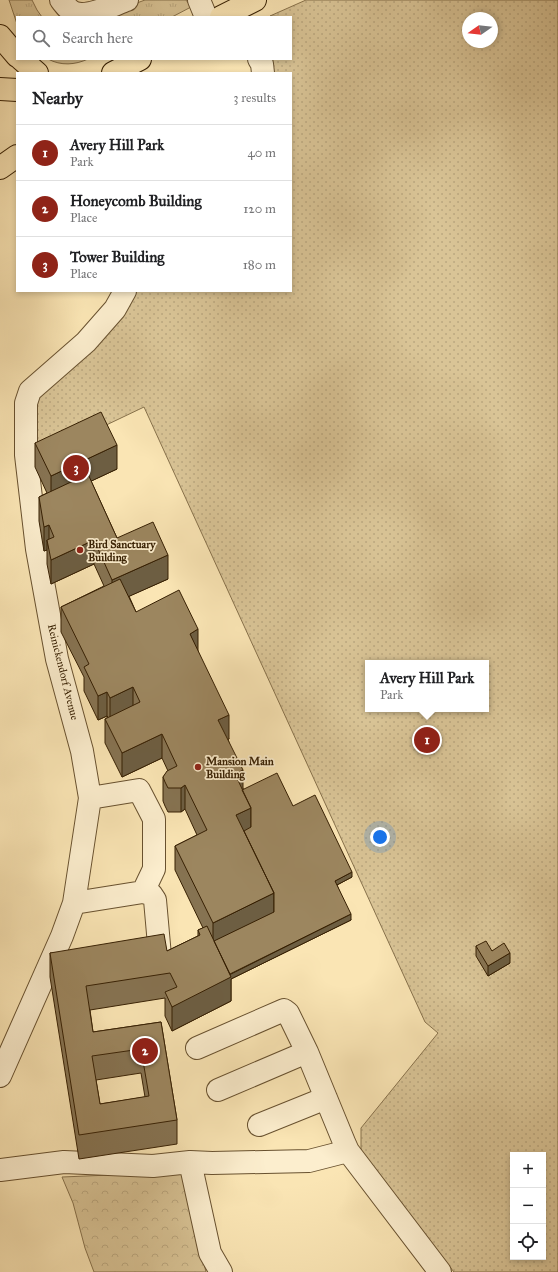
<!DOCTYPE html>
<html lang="en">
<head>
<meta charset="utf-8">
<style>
  body { margin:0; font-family:"IM FELL Great Primer",serif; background:#f2f2f2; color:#202124 }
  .controls { position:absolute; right:12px; bottom:12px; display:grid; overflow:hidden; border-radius:0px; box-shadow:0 2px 6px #0003 }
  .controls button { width:36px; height:36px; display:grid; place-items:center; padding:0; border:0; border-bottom:1px solid #e0e0e0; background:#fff; color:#202124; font:20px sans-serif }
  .compass { position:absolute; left:462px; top:12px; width:36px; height:36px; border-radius:50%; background:#fff; box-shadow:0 2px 6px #0003; rotate:256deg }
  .you { position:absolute; left:380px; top:837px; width:14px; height:14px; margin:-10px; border:3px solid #fff; border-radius:50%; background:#1a73e8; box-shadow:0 0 0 6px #1a73e833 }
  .badge { display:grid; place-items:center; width:26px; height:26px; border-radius:50%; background:#8f2418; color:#fff; font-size:13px; font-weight:700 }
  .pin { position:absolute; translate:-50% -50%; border:2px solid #fff; box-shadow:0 1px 4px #0006 }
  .popup { position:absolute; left:365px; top:660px; width:124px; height:52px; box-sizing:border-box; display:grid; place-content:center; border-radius:0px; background:#fff; filter:drop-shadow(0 1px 3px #0005); font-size:13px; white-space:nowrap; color:#757577 }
  .popup b { font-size:15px; color:#202124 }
  .popup::after { content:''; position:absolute; left:50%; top:100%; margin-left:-8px; border:8px solid transparent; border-top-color:#fff }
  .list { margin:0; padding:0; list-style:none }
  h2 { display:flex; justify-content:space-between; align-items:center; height:52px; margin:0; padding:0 16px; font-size:17px }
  h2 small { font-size:13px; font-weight:400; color:#757577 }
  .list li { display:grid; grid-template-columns:26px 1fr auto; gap:12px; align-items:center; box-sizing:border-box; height:56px; padding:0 16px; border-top:1px solid #e0e0e0 }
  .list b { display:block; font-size:15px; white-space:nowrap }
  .list p { margin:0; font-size:13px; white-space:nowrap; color:#757577 }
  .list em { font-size:13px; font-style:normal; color:#757577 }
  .icon { flex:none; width:22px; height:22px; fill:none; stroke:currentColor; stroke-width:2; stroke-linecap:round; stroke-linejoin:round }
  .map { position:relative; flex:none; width:558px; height:1272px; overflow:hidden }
  .search { position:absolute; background:#fff; box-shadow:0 2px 6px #0003; left:16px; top:16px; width:276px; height:44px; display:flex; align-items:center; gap:10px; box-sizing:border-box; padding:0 14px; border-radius:0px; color:#757577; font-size:15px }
  .panel { position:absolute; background:#fff; box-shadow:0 2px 6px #0003; left:16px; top:72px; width:276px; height:220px; border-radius:0px }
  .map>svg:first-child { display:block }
</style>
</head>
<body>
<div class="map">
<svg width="558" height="1272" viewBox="0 0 558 1272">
  <defs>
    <pattern id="grass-tufts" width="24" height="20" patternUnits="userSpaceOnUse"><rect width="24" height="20" fill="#d9c496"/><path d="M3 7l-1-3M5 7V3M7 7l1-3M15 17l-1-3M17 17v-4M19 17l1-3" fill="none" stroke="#bba880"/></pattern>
    <pattern id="forest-crowns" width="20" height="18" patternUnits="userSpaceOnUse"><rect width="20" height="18" fill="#d9c496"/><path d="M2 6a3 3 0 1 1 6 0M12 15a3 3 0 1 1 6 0" fill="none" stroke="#bba880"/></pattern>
    <pattern id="park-dots" width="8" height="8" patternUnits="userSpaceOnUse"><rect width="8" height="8" fill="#d9c496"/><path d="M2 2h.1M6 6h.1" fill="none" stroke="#bba880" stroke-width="1.8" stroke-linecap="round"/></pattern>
  </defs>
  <rect width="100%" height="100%" fill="#fae5b4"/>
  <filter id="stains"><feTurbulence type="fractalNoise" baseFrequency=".005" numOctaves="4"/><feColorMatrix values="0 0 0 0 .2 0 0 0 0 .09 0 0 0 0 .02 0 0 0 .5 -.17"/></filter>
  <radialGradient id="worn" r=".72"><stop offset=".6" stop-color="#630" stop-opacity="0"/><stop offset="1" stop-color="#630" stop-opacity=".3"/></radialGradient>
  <!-- grass -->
  <path fill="url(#grass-tufts)" stroke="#88724c" d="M9,0H32L37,10L42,17H17V24Z
    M145,0H186L191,7L172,17H117L115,11Z
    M48,59H88C75,65 61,66 48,59Z"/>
  <!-- forest -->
  <path fill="url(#forest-crowns)" stroke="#88724c" d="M182,1172L206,1272H94L85,1248L73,1203L62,1177Z"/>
  <!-- park -->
  <path fill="url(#park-dots)" stroke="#88724c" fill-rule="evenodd" d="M306,0H558V1272H454L361,1158V1128L438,1033L425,1022L144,407L35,459L36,399L135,291H291V73H271L269,59H291V17L270,16ZM468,18H492V42H468ZM368,663H486V709H368ZM513,1155H543V1257H513Z"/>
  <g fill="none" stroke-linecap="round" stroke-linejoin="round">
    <!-- minor casing -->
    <g stroke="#68512f" stroke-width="24">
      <path id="minor" d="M61,0C65,5 69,11 75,13C89,18 113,5 127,0
        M199,0L206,17
        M259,59L262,64L263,73
        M90,798L139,790L154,819V869L143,892
        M74,903L143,892L151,894L155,900L160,956
        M197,1048L284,1010L288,1013L307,1052L344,1142L348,1151L440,1272
        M0,1076L62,936L74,903L90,798L82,751L57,659L37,549L26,455V403L30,391L86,342L115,309L125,291
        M218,1090L307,1052
        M259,1125L326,1098
        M190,1162L212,1163L309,1161L348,1151
        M0,1170L64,1162L153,1166L190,1162L210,1253L221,1272"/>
    </g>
    <!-- major casing -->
    <g stroke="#372003" stroke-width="24">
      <path id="major" d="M221,17L255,0
        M0,36L17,56
        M21,59L37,73
        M113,73L140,59
        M0,89L17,90
        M0,168L17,156"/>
    </g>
    <!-- minor -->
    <use href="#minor" stroke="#fceece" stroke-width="22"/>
    <!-- major -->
    <use href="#major" stroke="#fae5b4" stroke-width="22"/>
  </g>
  <!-- wall -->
  <path fill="#867352" stroke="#372003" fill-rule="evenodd" d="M35,443L117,469L91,481L117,538L168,579L129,596L136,612L198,651L229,739H228L243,789L293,806L352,877L337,885L351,920L231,979V1001L172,1031L165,1016V998L90,1010L93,1032L161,1022L177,1120V1144L79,1159L50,977V953L167,951L198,936V930L203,928L175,870V846L197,835L185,809L181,812H168L165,806L163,801V777L168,771L162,758L122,777L105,743V719L108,717L107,716L98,720L84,691V677L61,632V607L104,586L94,564L51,584L47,564V550L44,551L39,521V497L47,493L35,467ZM141,1073L145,1097L100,1104L96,1080Z
    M476,946L492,951L510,963L488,976L476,956Z"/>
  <!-- shaded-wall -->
  <path fill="#6d5e42" stroke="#372003" d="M117,445V469L51,500V476Z
    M49,525V549L47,540V550L44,551V527Z
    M94,540V564L51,584V560Z
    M168,555V579L112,604V580Z
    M198,629V653L190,634Z
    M133,687V711L110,722V698Z
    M107,692V716L98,720V696Z
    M229,715V739L218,744V720Z
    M162,734V758L122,777V753Z
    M243,770V795L235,774Z
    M185,785V809L181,812V788Z
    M251,808V832L238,838L236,815Z
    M352,872V877L335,886V881Z
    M274,893V917L213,947V923Z
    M351,914V920L231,979V1001L172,1031V1007L223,978Z
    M510,953V963L488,976V966Z"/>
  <!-- building -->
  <path fill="#9c865f" stroke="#372003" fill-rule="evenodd" d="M101,412L117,445L51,476L35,443Z
    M88,474L117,538L153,522L168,555L112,580L94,540L51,560L47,540L54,537L49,525L44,527L39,497Z
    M120,579L136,612L179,590L198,629L190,634L229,715L218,720L243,770L235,774L251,808L236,815L274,893L213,923L175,846L207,830L185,785L181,788H168L165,782L163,777L167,771L177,766L162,734L122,753L105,719L140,702L133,687L110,698L107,692L98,696L84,667L89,664L61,607Z
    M277,773L293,806L315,795L352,872L335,881L351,914L230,974L214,941L274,912V893L244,831L251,827V808L242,790Z
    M207,926L231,977L172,1007L165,992L177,987L170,973L86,986L93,1032L161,1022L177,1120L79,1135L50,953L164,934L167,951L200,935L198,930ZM141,1049L149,1096L100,1104L92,1056Z
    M486,941L492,951L504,943L510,953L488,966L476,946Z"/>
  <!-- markers -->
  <g fill="#8f2418" stroke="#fceece" stroke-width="1.5">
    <circle cx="80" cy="550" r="4"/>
    <circle cx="198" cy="767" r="4"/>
  </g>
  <g text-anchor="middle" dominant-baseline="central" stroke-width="3.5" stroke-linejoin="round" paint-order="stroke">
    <!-- poi labels -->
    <g font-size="11" font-weight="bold" fill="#372003" stroke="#fceece" text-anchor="start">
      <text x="88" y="544">Bird Sanctuary<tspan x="88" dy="13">Building</tspan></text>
      <text x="206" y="761">Mansion Main<tspan x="206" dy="13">Building</tspan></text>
    </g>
    <!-- street labels -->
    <g font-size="11" fill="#372003" stroke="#fceece">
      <text transform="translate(63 672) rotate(76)">Reinickendorf Avenue</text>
    </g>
  </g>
  <rect width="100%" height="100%" filter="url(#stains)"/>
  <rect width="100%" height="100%" fill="url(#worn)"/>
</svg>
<div class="controls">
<button>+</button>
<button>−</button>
<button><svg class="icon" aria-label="locate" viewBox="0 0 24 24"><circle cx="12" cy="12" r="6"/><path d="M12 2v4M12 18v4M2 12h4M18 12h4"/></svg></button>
</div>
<svg class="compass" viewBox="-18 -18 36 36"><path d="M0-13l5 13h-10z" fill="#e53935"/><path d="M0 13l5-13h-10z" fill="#757577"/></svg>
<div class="you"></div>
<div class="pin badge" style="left:427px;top:740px">1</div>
<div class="popup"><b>Avery Hill Park</b>Park</div>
<div class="pin badge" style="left:145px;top:1051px">2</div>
<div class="pin badge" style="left:76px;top:468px">3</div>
<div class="search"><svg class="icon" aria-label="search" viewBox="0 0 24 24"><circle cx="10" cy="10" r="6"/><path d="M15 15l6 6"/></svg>Search here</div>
<section class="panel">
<h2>Nearby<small>3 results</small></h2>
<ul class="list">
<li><span class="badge">1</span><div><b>Avery Hill Park</b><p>Park</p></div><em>40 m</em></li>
<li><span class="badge">2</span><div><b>Honeycomb Building</b><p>Place</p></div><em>120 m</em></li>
<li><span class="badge">3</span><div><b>Tower Building</b><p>Place</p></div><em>180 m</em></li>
</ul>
</section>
</div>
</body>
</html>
